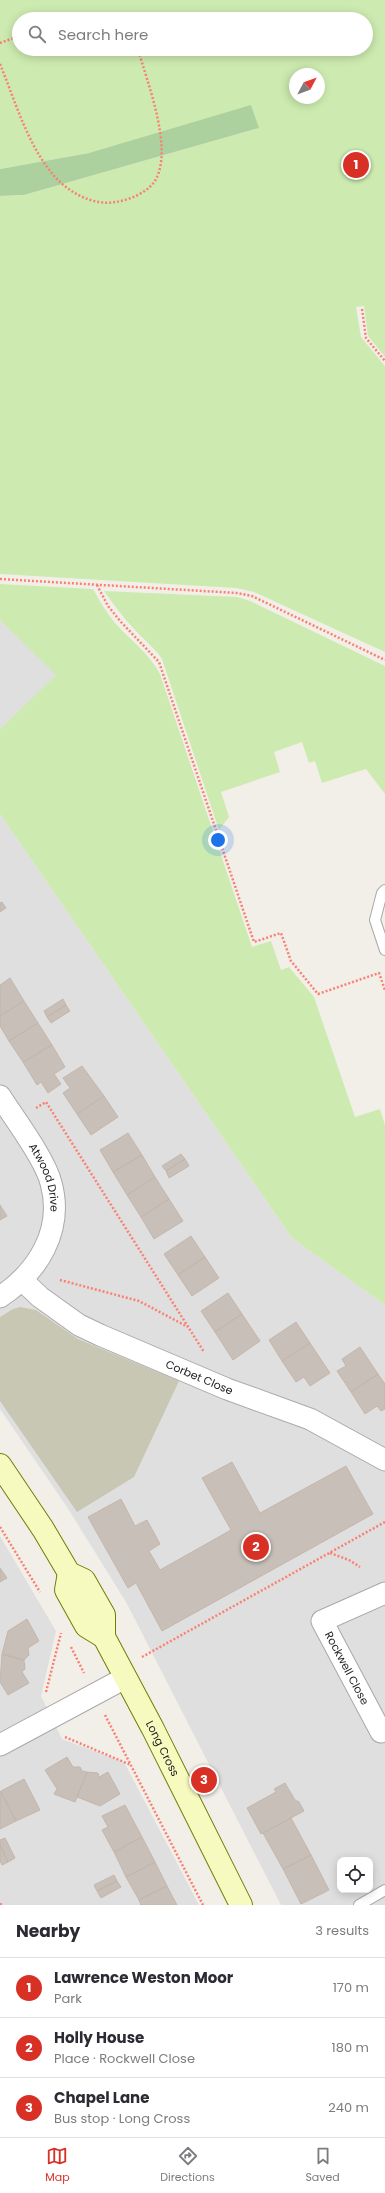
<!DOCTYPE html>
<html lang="en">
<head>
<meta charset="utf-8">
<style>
  body { margin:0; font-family:Poppins,sans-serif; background:#f7f7f7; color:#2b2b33 }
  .controls { position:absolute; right:12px; bottom:12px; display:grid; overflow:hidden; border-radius:8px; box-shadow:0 2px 10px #0003 }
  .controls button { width:36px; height:36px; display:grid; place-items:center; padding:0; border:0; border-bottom:1px solid #e1e1e2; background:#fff; color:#2b2b33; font:20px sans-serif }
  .compass { position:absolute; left:289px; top:68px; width:36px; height:36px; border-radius:50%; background:#fff; box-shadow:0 2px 10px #0003; rotate:49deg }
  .you { position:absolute; left:218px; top:840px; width:14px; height:14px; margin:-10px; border:3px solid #fff; border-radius:50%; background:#1a73e8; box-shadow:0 0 0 6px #1a73e833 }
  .badge { display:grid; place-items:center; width:26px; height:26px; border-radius:50%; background:#d93025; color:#fff; font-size:13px; font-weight:700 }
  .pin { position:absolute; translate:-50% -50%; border:2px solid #fff; box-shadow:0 1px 4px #0006 }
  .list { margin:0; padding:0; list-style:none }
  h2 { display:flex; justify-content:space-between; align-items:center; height:52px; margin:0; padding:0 16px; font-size:17px }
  h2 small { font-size:13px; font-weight:400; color:#7c7c81 }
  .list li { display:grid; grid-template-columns:26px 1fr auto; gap:12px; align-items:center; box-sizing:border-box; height:60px; padding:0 16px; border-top:1px solid #e1e1e2 }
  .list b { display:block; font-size:15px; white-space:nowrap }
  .list p { margin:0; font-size:13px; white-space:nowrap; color:#7c7c81 }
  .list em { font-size:13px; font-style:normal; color:#7c7c81 }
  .icon { flex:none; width:22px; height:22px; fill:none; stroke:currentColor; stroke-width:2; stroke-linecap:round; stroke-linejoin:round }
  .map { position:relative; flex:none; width:385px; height:1905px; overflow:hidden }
  .search { position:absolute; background:#fff; box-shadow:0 2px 10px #0003; left:12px; right:12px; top:12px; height:44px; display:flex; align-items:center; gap:10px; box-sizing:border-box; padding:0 14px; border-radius:22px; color:#7c7c81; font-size:15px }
  .sheet { height:232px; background:#fff }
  nav { display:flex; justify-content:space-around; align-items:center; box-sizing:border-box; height:56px; border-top:1px solid #e1e1e2; background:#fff; font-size:11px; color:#7c7c81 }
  nav a { display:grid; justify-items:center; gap:2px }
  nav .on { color:#d93025 }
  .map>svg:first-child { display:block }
</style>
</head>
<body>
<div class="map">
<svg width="385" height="1905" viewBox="0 0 385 1905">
  <rect width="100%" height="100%" fill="#f2efe9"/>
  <!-- residential -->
  <path fill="#e0dfdf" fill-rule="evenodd" d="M0,620L57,675L0,729Z
    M0,814L292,1238L385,1305V1905H281L126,1602L67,1507L0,1409ZM340,1860H370V1890H340Z
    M0,1536L56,1631L41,1696L62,1739L124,1762L199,1905H0Z"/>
  <!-- construction -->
  <path fill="#c7c7b4" d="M20,1307L36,1310L78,1339L179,1381L134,1477L77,1512L0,1401V1317L13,1309Z"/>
  <!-- grass -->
  <path fill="#cdebb0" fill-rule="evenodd" d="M0,0H385V357L368,336L364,306L356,307L361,337L385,366V652L254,592L236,588L0,574V196L24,195L259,128L89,153L0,169ZM19,19H366V49H19ZM295,74H319V98H295Z
    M0,584L93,589C100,601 106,612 115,623C130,640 149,653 160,674L252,947L271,941L281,970L289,967L314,997L355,1117L380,1109L385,1125V1305L292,1238L0,814V729L56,675L0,620Z
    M104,591L237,597L250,601L385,666V794L366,769L322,783L315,761L309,763L302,742L274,752L280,772L221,792L229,817L219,830L162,659C155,648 145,641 136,631C124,619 114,605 104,591Z"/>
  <!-- forest -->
  <path fill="#add19e" d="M251,105L259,128L24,195L0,196V169L89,153Z"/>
  <!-- building -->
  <path fill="#c7bfb8" stroke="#c4b6ab" d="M2,902L6,908L0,912V903Z
    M10,978L24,1001L0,1016V985Z
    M63,999L66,1005L47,1017L44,1011Z
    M24,1001L38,1023L9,1041L0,1026V1016Z
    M66,1005L70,1011L51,1023L47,1017Z
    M38,1023L52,1045L23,1062L9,1041Z
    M52,1045L65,1067L54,1074L61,1084L48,1093L41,1082L37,1085L23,1062Z
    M82,1066L104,1096L77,1114L63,1093L70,1088L63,1078Z
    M104,1096L118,1117L91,1135L77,1114Z
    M128,1133L142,1155L113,1172L100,1150Z
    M181,1154L185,1159L166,1171L162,1166Z
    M142,1155L155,1177L127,1195L113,1172Z
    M185,1159L189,1166L169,1178L166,1171Z
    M155,1177L169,1199L141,1217L127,1195Z
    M169,1199L183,1221L154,1239L141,1217Z
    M0,1205L7,1216L0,1220Z
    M191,1236L205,1257L178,1275L164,1254Z
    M205,1257L219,1278L192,1296L178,1275Z
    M228,1293L242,1314L215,1332L201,1311Z
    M242,1314L260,1341L233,1360L215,1332Z
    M296,1322L310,1343L282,1361L269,1340Z
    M310,1343L330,1373L310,1386L304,1377L296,1382L282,1361Z
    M360,1347L378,1374L351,1392L337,1371L346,1366L342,1359Z
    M378,1374L385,1384V1409L381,1411L377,1406L365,1414L351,1392Z
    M232,1462L260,1513L346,1466L373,1514L162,1631L136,1583L128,1588L88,1517L121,1499L135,1526L147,1520L160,1544L149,1551L160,1570L231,1530L202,1478Z
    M0,1568L7,1578L0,1582Z
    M27,1619L39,1641L28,1648L29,1655L24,1660L2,1654L8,1631Z
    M2,1654L24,1660L25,1669L22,1672L29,1683L8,1695L0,1682Z
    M67,1757L73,1767H80L82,1771L87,1772L75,1802L54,1794L57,1789L45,1770Z
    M87,1772L98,1773L99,1777L108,1772L120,1794L100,1806L77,1797Z
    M24,1779L40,1810L16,1821L1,1791Z
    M285,1783L295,1800L299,1802L304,1811L261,1834L247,1808L276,1792L274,1789Z
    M0,1791L16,1821L0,1829Z
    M125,1805L142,1837L114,1852L102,1830L108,1827L102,1816Z
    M291,1818L311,1855L283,1869L263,1833Z
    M142,1837L155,1862L126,1877L114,1852Z
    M5,1838L15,1858L8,1862L0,1845V1840Z
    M0,1845L8,1862L2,1865L0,1861Z
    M311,1855L329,1890L301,1904L283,1869Z
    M155,1862L167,1886L139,1900L126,1877Z
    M114,1875L117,1881L97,1891L94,1885Z
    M117,1881L121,1887L101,1898L97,1891Z
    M167,1886L177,1905H141L139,1900Z"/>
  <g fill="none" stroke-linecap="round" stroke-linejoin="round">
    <!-- lane casing -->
    <g stroke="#a9a9a9" stroke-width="12">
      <path id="lane" d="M385,890L382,893L375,920L385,950
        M359,1905L385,1890"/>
    </g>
    <!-- street casing -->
    <g stroke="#a9a9a9" stroke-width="23">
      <g id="street">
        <path id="s1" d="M0,1096C14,1118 45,1159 51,1183C64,1230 38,1272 0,1297"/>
        <path id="s2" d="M22,1280L40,1297L79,1325L100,1335L227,1389L310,1419L385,1460"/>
        <path d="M381,1732L322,1621L385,1593"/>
        <path d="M0,1745L125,1678"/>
      </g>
    </g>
    <!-- secondary casing -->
    <g stroke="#707d05" stroke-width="24">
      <g id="secondary">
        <path id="s3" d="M0,1465L43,1529L69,1573L84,1580L104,1615V1637L153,1729L241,1905"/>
        <path d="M69,1573L66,1590L86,1626L104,1637"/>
      </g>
    </g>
    <!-- path -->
    <path stroke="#fa8072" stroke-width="2.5" stroke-dasharray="2 2" stroke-linecap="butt" d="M71,19L93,15L110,19
      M0,43L19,36
      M0,64C16,103 28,147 56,178C70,193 94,206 115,202C130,200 149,192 156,179C173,147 147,82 138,49
      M362,309L366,338L385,361
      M0,579L237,593L252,596L385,660
      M97,585L108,606L121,622L159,662L254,942L281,933L291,961L318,994L379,973L385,990
      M36,1108L46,1102L204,1352
      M60,1280L139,1301L188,1327
      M0,1527L40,1592
      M330,1553L349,1560L360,1567
      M71,1647L84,1673
      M142,1657L385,1522
      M46,1692L61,1633
      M105,1715L203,1905
      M65,1737L131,1765
      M0,1904L3,1905"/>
    <!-- lane -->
    <use href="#lane" stroke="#fff" stroke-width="10"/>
    <!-- street -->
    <use href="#street" stroke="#fff" stroke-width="21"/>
    <!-- secondary -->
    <use href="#secondary" stroke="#f7fabf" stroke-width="22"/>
  </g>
  <g text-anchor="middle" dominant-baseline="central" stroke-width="4" stroke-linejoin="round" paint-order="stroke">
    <!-- street labels -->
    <g font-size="11" fill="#222" stroke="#fff">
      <text stroke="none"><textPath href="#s1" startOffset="94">Atwood Drive</textPath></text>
      <text stroke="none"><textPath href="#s2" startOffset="204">Corbet Close</textPath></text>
      <text transform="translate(347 1668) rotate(62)">Rockwell Close</text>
      <text stroke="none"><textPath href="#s3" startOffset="333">Long Cross</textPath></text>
    </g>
  </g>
</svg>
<div class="controls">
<button><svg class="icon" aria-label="locate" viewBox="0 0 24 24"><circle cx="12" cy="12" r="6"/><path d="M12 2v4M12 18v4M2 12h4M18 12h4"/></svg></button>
</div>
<svg class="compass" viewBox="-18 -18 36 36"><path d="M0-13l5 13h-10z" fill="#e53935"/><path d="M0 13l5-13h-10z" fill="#7c7c81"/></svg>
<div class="you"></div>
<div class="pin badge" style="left:356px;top:165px">1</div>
<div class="pin badge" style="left:256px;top:1547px">2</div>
<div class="pin badge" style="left:204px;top:1780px">3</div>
<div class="search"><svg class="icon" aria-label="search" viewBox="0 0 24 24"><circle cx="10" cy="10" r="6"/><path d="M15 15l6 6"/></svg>Search here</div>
</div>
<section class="sheet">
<h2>Nearby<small>3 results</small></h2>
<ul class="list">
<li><span class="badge">1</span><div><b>Lawrence Weston Moor</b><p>Park</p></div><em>170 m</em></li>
<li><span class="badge">2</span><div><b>Holly House</b><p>Place · Rockwell Close</p></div><em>180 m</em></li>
<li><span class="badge">3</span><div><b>Chapel Lane</b><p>Bus stop · Long Cross</p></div><em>240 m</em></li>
</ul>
</section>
<nav>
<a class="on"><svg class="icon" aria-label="map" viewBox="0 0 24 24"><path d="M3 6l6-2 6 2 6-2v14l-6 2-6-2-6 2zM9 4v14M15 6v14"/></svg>Map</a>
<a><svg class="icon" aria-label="directions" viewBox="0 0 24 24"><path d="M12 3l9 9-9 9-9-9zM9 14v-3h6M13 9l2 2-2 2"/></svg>Directions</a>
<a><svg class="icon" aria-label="saved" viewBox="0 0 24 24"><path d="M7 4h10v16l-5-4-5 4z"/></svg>Saved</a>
</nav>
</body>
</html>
